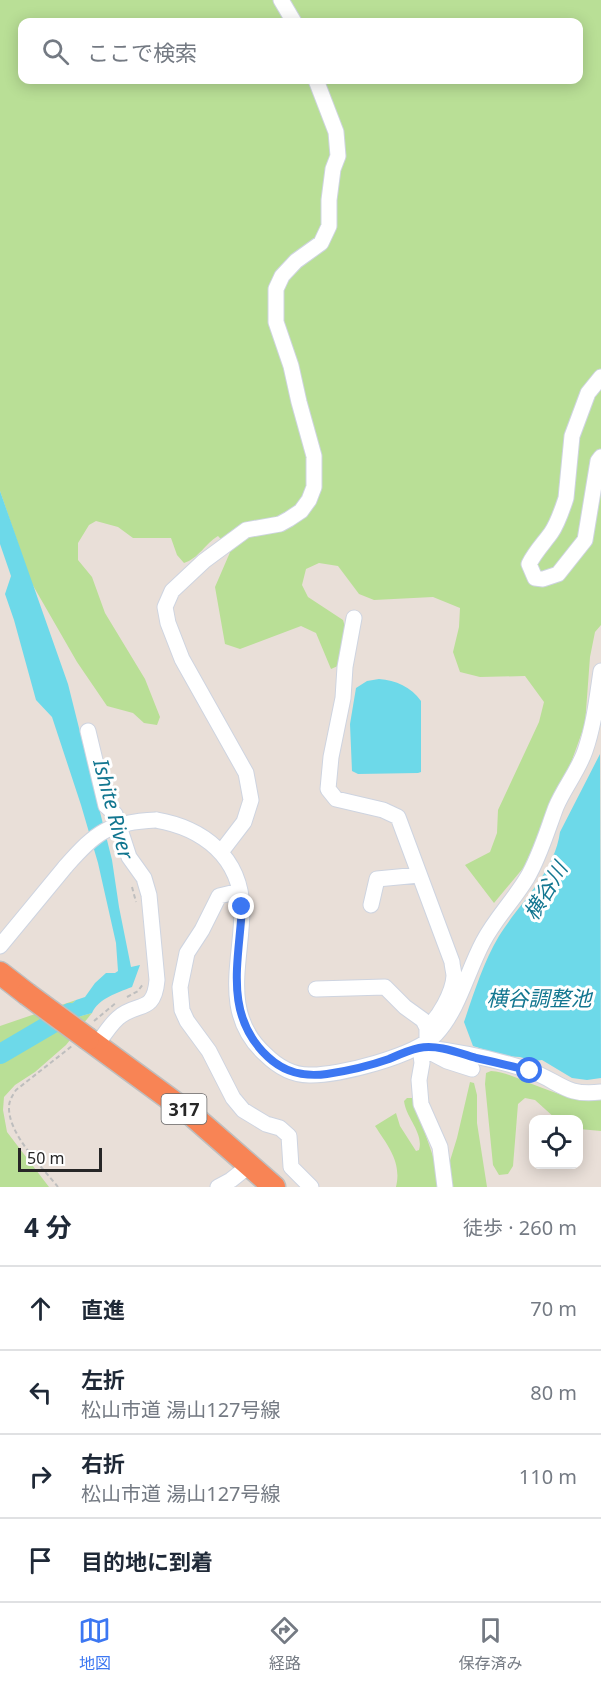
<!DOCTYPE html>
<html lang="ja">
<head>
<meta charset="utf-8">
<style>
  body { margin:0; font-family:"Noto Sans","Noto Sans JP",sans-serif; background:#f2f2f3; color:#1f2937 }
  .controls { position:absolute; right:18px; bottom:18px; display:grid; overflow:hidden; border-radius:12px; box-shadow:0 3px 15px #0003 }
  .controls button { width:54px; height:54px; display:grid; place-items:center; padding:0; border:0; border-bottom:2px solid #e0e1e3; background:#fff; color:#1f2937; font:30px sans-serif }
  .scale { position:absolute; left:18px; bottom:15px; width:84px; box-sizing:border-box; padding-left:6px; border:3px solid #272727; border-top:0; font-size:16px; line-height:21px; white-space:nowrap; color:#272727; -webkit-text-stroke:4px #fff; paint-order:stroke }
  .stop { position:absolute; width:18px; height:18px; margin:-14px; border:4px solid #3c77f2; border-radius:50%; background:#fff }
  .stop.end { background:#3c77f2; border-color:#fff; box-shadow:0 2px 6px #0008 }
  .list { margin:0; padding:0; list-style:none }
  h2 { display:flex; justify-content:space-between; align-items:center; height:78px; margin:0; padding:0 24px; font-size:26px }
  h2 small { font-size:20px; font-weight:400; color:#747a83 }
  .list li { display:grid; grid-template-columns:39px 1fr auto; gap:18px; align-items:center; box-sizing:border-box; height:84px; padding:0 24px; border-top:2px solid #e0e1e3 }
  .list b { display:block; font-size:22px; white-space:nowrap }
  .list p { margin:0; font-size:20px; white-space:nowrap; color:#747a83 }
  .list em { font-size:20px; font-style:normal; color:#747a83 }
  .icon { flex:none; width:33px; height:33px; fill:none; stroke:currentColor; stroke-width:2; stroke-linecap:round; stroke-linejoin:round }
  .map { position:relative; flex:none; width:601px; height:1187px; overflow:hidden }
  .search { position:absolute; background:#fff; box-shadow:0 3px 15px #0003; left:18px; right:18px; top:18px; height:66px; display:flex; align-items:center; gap:15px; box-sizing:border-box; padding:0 21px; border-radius:12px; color:#747a83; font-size:22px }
  .sheet { height:414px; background:#fff }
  nav { display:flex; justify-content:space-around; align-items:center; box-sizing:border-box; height:84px; border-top:2px solid #e0e1e3; background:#fff; font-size:16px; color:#747a83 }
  nav a { display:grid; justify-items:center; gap:3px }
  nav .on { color:#3c77f2 }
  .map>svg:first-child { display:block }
</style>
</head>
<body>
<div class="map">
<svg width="601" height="1187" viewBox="0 0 601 1187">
  <rect width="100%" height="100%" fill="#e9dfd8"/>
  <!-- green -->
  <path fill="#b9df96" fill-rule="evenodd" d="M0,0H601V625L595,632L590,657L585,724L572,760L524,867L494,903L465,865L490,852L497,833L498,810L539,722L544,702L525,676L480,677L460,672L453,652L459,627L460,608L433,597L374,600L359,594L338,566L319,563L306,569L302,585L308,597L343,620L346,630L340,665L331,669L316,633L301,626L240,649L225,644L215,587L231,550L218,536C206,543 198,559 184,563L177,555L171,538H133L118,527L96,521L89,525L78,543V560L92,577L105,613L145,679L160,717L157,725L144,723L133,713L107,706L77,662L31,582L0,491ZM22,22H578V80H22Z
    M76,1000L48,1025L92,1013L66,1045L35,1072L15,1085L4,1097L3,1110L7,1132L49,1187H0V1026Z
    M491,1071C506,1072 518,1079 532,1084C558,1094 573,1101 601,1098V1131L579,1129L578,1120L556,1119L535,1100L525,1098L518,1104L513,1166L508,1174L499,1175L493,1165L485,1084L486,1073Z
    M470,1082L474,1083L477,1095V1123L487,1187H396C402,1162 388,1146 375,1126L396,1113L400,1126L416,1151L419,1150C424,1133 406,1118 404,1101L407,1098H413L437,1168L449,1164L457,1138Z"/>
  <!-- water -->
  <path fill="#6dd9e9" d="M0,491L68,684L112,860L119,907L131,967L140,965L132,987C117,993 99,998 92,1013L46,1026L76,1000L85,997L95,983L106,973H115L118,971L116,943L98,863L81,805L52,717L36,700L14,620L5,594L11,576L0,544Z
    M379,679C396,680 411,687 421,701V772L418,773L358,774L352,771L350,724L356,688L367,681Z
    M600,754L601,1078L587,1080L572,1078L542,1060L533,1061L520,1057L505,1056L473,1046L464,1022C474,993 483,963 499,936C520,902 554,874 560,832Z"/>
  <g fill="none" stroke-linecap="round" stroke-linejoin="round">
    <!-- river -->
    <path stroke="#6dd9e9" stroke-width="20" d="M0,1054L70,1013"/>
    <!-- minor casing -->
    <g stroke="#ced4e0" stroke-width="17">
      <path id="minor" d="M281,0L294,22
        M601,377L588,393L572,436L566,498C562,510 558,523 551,533C543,544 535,552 529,564L535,578L543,579L558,574L585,540L598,461L601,457
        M354,618L345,667L343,698L331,757L328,789L336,799L383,810L398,817L452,962C452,966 454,972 454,976C453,993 439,1017 427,1028V1042
        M88,731L106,806L115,814L129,857L144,878L149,895L157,980C154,1015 137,1001 118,1018C110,1025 103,1036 97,1045
        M156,820C203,828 241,857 242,909C242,961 220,1013 265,1054C277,1066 291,1075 309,1075C338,1076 416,1056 436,1034C459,1009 467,972 483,942C495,919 513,901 527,878C540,856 547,831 556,807C564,788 578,771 585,751C594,725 597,698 601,671
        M221,852L244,822L251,800L246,773L182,659L168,623L165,607L172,591L204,561L246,530L280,524L289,519L301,511L309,500L314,487V456L299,402L291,366L276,322V289L282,276L296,261L321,243L329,226V200L333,169L338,156L336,132L316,80
        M240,891L219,896L202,930L187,953L180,987L182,1010L187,1021L209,1051L233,1098L243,1110L266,1124L280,1128L289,1136L291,1167L311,1187
        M371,905L377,879L419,875
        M0,946L66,866
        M316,989L385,987L405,1007L423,1020L427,1028
        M420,1047C454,1051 495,1059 528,1070C559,1080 564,1097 601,1092
        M420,1047L422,1063L419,1080L421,1104L440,1147L445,1187
        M428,1051L447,1061L472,1069
        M218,1187L231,1180L250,1165"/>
    </g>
    <!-- highway casing -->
    <g stroke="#bebebe" stroke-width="25">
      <path id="highway" d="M0,973L27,994
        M88,1039L193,1116L274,1187"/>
    </g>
    <!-- path -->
    <path stroke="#bebebe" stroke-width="2" stroke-dasharray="4.5 3" stroke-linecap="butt" d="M132,887L136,902
      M127,997L138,991L143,984
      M94,1021L117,1002
      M58,1187C42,1167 8,1134 9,1107C9,1101 12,1096 16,1090L72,1046"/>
    <!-- minor -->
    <use href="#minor" stroke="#fff" stroke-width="15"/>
    <!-- highway -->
    <use href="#highway" stroke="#f88455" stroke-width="22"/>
    <!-- minor-bridge casing -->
    <g stroke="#ced4e0" stroke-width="17" stroke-linecap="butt">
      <path id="minor-bridge" d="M66,866C96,832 109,822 156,820"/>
    </g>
    <!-- highway-bridge casing -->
    <g stroke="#bebebe" stroke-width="25" stroke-linecap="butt">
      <path id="highway-bridge" d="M27,994L88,1039"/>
    </g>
    <!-- minor-bridge -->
    <use href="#minor-bridge" stroke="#fff" stroke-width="15"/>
    <!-- highway-bridge -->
    <use href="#highway-bridge" stroke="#f88455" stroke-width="22"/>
  </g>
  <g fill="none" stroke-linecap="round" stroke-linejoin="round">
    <!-- route -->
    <path stroke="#3c77f2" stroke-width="8" d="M242,907C239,962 223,1015 268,1057C285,1073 304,1077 327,1074C347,1071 369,1066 389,1059C398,1055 409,1050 419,1048C437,1044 459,1053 476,1058C494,1062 512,1066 530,1071"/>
  </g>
  <g text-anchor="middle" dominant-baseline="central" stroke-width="6" stroke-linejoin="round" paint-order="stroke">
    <!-- shield labels -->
    <rect fill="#fff" stroke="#686868" stroke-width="1.5" x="161.5" y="1094" width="45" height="30" rx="4.5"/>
    <g font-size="18" font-weight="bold" fill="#272727">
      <text x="184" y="1109">317</text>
    </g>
    <!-- water labels -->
    <g font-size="21" font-style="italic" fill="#127690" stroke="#fff">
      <text transform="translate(114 809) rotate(75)">Ishite River</text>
      <text transform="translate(545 891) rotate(-59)">横谷川</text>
      <text x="539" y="998">横谷調整池</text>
    </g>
  </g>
</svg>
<div class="controls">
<button><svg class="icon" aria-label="locate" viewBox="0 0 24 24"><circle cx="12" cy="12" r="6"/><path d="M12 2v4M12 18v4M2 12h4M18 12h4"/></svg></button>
</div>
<div class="scale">50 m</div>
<div class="stop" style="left:530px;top:1071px"></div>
<div class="stop end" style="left:242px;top:907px"></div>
<div class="search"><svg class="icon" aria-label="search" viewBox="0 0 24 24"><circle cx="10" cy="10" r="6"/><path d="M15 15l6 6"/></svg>ここで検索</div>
</div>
<section class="sheet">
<h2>4 分<small>徒歩 · 260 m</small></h2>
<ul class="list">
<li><svg class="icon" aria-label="ahead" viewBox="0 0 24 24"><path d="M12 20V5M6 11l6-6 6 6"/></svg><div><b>直進</b></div><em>70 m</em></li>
<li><svg class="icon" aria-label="left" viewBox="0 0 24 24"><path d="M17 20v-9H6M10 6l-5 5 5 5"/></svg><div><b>左折</b><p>松山市道 湯山127号線</p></div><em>80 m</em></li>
<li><svg class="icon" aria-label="right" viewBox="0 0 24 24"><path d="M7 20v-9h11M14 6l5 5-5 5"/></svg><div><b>右折</b><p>松山市道 湯山127号線</p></div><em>110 m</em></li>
<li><svg class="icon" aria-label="arrive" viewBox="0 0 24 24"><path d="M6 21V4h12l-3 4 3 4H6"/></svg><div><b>目的地に到着</b></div></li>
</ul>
</section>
<nav>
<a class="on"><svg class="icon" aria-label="map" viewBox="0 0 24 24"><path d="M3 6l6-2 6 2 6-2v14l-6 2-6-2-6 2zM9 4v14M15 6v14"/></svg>地図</a>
<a><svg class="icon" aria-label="directions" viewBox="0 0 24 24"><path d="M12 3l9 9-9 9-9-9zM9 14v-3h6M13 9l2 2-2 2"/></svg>経路</a>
<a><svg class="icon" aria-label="saved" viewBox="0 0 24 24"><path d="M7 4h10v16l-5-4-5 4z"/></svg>保存済み</a>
</nav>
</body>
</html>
